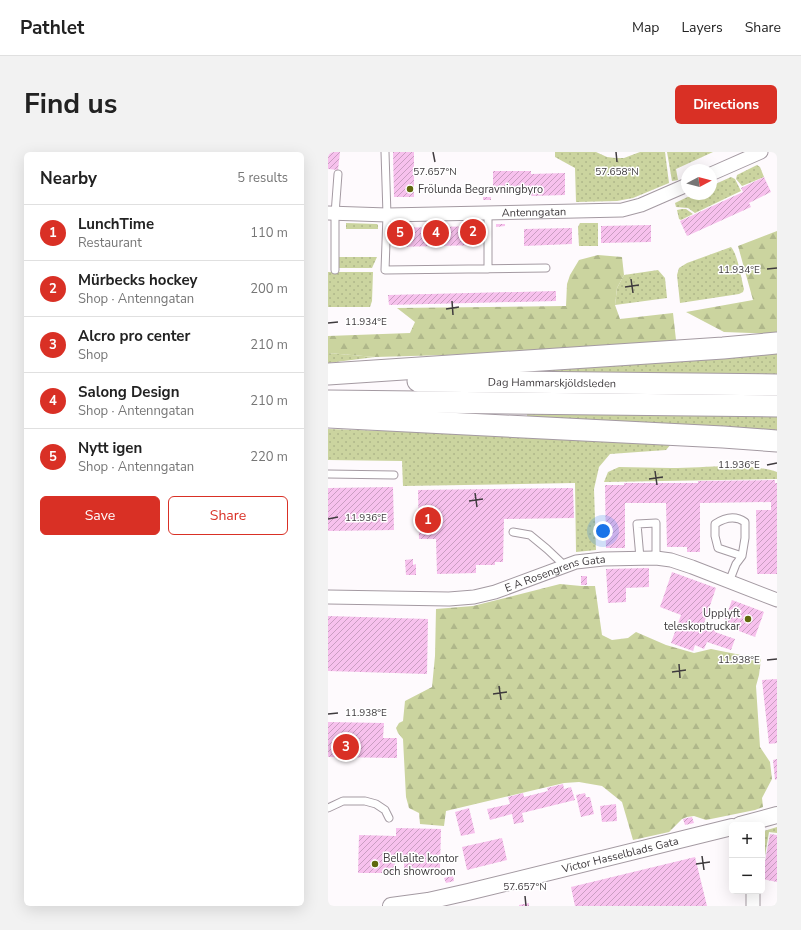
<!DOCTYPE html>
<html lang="en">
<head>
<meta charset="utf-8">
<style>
  body { margin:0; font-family:"Nunito Sans",sans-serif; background:#f2f2f2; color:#222 }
  .controls { position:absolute; right:12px; bottom:12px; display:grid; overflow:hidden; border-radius:6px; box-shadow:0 4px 16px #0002 }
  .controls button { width:36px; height:36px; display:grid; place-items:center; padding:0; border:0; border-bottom:1px solid #e0e0e0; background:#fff; color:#222; font:20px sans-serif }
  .compass { position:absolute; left:353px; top:12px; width:36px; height:36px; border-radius:50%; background:#fff; box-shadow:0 4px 16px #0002; rotate:83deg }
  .you { position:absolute; left:275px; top:379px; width:14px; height:14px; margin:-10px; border:3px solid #fff; border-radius:50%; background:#1a73e8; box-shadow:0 0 0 6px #1a73e833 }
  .badge { display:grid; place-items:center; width:26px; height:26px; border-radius:50%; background:#d93025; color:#fff; font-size:13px; font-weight:700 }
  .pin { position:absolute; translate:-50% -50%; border:2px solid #fff; box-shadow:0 1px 4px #0006 }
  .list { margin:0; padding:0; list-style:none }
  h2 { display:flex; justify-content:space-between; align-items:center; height:52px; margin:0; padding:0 16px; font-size:17px }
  h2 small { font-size:13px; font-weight:400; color:#767676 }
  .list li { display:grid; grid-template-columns:26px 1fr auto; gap:12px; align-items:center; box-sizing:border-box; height:56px; padding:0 16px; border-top:1px solid #e0e0e0 }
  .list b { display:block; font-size:15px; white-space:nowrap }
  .list p { margin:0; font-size:13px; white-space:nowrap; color:#767676 }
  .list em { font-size:13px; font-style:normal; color:#767676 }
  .actions { display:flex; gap:8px; padding:12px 16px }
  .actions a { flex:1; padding:9px 0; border:1px solid #d93025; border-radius:6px; text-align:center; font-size:14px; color:#d93025 }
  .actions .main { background:#d93025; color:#fff }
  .map { position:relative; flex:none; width:449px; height:754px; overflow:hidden; border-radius:6px }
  header { display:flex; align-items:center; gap:24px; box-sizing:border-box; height:56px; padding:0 20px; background:#fff; border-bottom:1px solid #e0e0e0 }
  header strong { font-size:19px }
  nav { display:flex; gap:22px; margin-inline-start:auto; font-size:14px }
  .intro { display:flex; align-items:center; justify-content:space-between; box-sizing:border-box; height:96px; padding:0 24px }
  h1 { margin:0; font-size:28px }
  .button { padding:10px 18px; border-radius:6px; background:#d93025; color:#fff; font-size:14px; font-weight:700 }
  main { display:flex; gap:24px; padding:0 24px }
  aside { flex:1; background:#fff; border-radius:6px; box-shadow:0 4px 16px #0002 }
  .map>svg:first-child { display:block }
</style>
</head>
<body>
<header>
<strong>Pathlet</strong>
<nav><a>Map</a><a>Layers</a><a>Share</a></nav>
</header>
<div class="intro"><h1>Find us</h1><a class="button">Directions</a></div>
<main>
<aside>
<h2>Nearby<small>5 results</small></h2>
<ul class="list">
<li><span class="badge">1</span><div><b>LunchTime</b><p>Restaurant</p></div><em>110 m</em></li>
<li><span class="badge">2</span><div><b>Mürbecks hockey</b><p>Shop · Antenngatan</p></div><em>200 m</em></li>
<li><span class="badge">3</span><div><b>Alcro pro center</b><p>Shop</p></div><em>210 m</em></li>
<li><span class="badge">4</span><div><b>Salong Design</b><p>Shop · Antenngatan</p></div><em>210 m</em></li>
<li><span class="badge">5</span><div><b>Nytt igen</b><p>Shop · Antenngatan</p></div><em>220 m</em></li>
</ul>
<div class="actions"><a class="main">Save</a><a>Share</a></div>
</aside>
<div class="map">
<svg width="449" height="754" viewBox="0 0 449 754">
  <defs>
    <pattern id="grass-dots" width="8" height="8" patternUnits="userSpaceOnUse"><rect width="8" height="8" fill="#cbd49f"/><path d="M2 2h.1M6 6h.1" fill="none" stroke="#afb78a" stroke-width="1.8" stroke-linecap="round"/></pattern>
    <pattern id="forest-firs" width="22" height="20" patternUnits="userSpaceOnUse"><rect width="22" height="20" fill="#cbd49f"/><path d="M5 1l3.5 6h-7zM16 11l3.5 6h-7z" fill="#afb78a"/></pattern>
    <pattern id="building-hatch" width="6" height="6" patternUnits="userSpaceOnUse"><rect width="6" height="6" fill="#f7c1ed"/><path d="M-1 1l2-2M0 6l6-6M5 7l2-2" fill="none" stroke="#c99ec1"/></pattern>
  </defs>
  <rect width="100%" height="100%" fill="#fefafd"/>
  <!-- grass -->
  <path fill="url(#grass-dots)" d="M227,0H268L279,5L287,6H296L312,0H337L341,31L305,46L289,49L248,50L247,16L227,5Z
    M339,0H385L348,17L350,28L344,29Z
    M429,13L432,15L436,25L414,34L408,27L409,23Z
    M403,25L407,27L413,39L367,61L360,56L348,55L347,51L349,50L366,42H383V34Z
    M354,57H358L365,62L353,68L351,67L349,58Z
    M18,71L49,72L50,73V77H18Z
    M252,71H270V94H251L250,75Z
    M403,95C410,103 413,126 416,137L415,140L411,142L352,151L349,123L351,116L359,111Z
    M11,105H49L44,116H11Z
    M330,118L337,126L339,146L287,153L289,136L296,123Z
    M0,120H45L44,149L42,155H0Z
    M449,198V222L204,221L203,212Z
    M0,201L47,205L0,211Z
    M199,261L449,264V283L199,270Z
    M0,277L276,286L343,292L338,298L282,302L271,315L266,337L268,398L248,400L247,331L75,334L74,309L0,308Z
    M291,315C308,315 325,316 343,316C374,316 420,310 449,320V327L276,330L280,320Z
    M449,675V681L441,680L434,721V683L436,679Z"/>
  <!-- forest -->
  <path fill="url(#forest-firs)" d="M449,79V181L446,182L396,180L358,160L425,148L410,94Z
    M270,103L294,105L296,123L289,136L287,153L292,167L345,161L348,188L308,192L119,203L47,205L0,201V184L82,181L87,170L69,156L238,154L239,132L242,123L251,108Z
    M232,432L253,434H267L274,483L284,488L300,486L308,480L338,493L366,501L383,497L433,507L431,523L428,534L432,595L442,610L444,627L434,646L435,655L427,658L378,668L366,664L359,665L354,667L341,680L305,688L294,650L274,634L251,630L236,631L118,659L116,674L92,672L91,661L81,656L78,645L75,587L70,581L68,576L71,571L75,569L77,549L104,535L107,504L108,457L145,454Z"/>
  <!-- building -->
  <path fill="url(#building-hatch)" d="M0,0H12L10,18L0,17Z
    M65,0H86V45H66Z
    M165,19H203V22L237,21V43L203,44V41H165Z
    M436,25L443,40L421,51L423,55L359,84L352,69L415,40L413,36Z
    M155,45H163V48H155Z
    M168,72H177V74L168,75Z
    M323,73V90L273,91V74Z
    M153,74V93L66,95L65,76Z
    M244,76V92L196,94V77Z
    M228,139V149L61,153L60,143Z
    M447,328V331H449V422H429L428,358H443V350L372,351V400H359V395H339L338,351H297V396H278L277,333H296V331H370V329Z
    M65,335L66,378L0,379V336Z
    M245,336L246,366L176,367L175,410H167V413H148V421L109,422L108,387H91L90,338Z
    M85,407V413L88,412V423H78L77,408Z
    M321,416V435L298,436V450L280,451L278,417Z
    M344,420L388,436L375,474L387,478V480L407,487L403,498L379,490L376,497L367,493L365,499L343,491L353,463L332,455Z
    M253,424H259V433H253Z
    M404,448L436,460L427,485L395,473Z
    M0,464L100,467L99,522L0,519Z
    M449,527V591L441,592L434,528Z
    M0,570L56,571L55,586H69V606L0,605Z
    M449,607V627L447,628L445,608Z
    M235,632L236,637L243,635L247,648L194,661L196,670L186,672L184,662L162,668L159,657L182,652L180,645L195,641L196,645L220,639L219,636Z
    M257,641L258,645H262L266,662L253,665L248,643Z
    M288,652L289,669L274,670L272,654Z
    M141,656L147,681L133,684L127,660Z
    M364,665L366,671L357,673L355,667Z
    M68,676L113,677L112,716H76V709H67V721H30L31,683L68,684Z
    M442,682L449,683V730L434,727Z
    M174,686L179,708L139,718L134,695Z
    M367,705L379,754H247L243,735Z
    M125,724L126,729L118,731L116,726Z
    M201,751V754H191V753Z"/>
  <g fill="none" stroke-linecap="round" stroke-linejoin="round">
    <!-- service casing -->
    <g stroke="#a49aa2" stroke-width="9">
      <path id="service" d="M57,0L59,63L57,118L218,116
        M160,61V117
        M7,118V62L10,22
        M0,322L66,323
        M185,380L202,383L219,397L237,414
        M312,406L309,372L328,371V406
        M401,430L408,412L414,404L417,386V370C407,363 396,366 387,372V384L390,396L414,404
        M0,656L15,649H37L48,652L57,658L61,666"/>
    </g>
    <!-- minor casing -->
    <g stroke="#a49aa2" stroke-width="15">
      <g id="minor">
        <path d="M383,22L433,0"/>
        <path id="s1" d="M0,61L59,63L294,58L313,53L359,33"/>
        <path id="s2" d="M0,445L121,447L146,445L167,440L248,410L275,407L328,406L343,408L364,415L449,448"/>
        <path d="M425,754V739"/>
      </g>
    </g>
    <!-- tertiary casing -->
    <g stroke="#a49aa2" stroke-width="18">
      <g id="tertiary">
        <path d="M412,673L449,663"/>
        <path id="s3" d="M63,754L100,749L140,740L404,675"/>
      </g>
    </g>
    <!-- primary casing -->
    <g stroke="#a49aa2" stroke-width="23">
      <g id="primary">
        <path d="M0,222L395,196L449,191"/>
        <path id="s4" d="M90,229L449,233"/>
        <path d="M0,249L449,254"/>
        <path d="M0,265L395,285L449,289"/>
      </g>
    </g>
    <!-- service -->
    <use href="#service" stroke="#fff" stroke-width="7"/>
    <!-- minor -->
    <use href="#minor" stroke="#fff" stroke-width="13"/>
    <!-- tertiary -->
    <use href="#tertiary" stroke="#fff" stroke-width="16"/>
    <!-- primary -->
    <use href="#primary" stroke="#fff" stroke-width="21"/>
  </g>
  <!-- ticks -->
  <path fill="none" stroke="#3f3b3e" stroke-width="1.5" d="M105,0L107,10M288,0L289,10M439,117L449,116M303,127L305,141M297,135L311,133M124,149L125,163M118,157L131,155M0,171L10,170M439,313L449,311M327,319L329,333M321,327L335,325M147,341L149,355M141,349L155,347M0,367L10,365M439,508L449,507M351,512L352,526M344,520L358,518M171,534L173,548M165,542L179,540M0,562L10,561M374,704L376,718M368,712L382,710M197,744L198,754"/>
  <!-- markers -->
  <g fill="#5f680c" stroke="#fff" stroke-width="1.5">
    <circle cx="82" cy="37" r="4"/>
    <circle cx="420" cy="467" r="4"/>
    <circle cx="47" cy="712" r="4"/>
  </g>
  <g text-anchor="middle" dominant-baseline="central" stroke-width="3" stroke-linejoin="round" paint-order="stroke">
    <!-- poi labels -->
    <g font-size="11" fill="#3f3b3e" stroke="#fff" text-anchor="start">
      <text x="90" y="37">Frölunda Begravningbyro</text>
      <text x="412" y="461" text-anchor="end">Upplyft<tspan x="412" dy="13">teleskoptruckar</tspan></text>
      <text x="55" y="706">Bellalite kontor<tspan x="55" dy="13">och showroom</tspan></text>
    </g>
    <!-- street labels -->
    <g font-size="11" fill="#3f3b3e" stroke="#fff">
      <text stroke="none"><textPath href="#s1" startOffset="206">Antenngatan</textPath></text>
      <text stroke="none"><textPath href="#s4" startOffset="134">Dag Hammarskjöldsleden</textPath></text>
      <text stroke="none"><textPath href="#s2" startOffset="231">E A Rosengrens Gata</textPath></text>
      <text stroke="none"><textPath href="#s3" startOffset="235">Victor Hasselblads Gata</textPath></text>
    </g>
  </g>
  <g font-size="10" text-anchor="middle" fill="#3f3b3e" stroke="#fff" stroke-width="3" stroke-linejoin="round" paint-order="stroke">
    <text x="107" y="23">57.657°N</text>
    <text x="289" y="23">57.658°N</text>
    <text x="411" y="121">11.934°E</text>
    <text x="38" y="173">11.934°E</text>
    <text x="411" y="316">11.936°E</text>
    <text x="38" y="369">11.936°E</text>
    <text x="411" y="511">11.938°E</text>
    <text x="38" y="564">11.938°E</text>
    <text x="197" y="738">57.657°N</text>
  </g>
</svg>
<div class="controls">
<button>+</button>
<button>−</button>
</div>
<svg class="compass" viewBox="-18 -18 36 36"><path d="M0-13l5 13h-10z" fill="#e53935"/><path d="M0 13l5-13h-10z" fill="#767676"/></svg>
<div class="you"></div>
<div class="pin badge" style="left:100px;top:368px">1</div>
<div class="pin badge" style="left:145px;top:80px">2</div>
<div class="pin badge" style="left:18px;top:595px">3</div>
<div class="pin badge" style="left:108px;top:81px">4</div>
<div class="pin badge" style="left:72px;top:81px">5</div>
</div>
</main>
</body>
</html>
